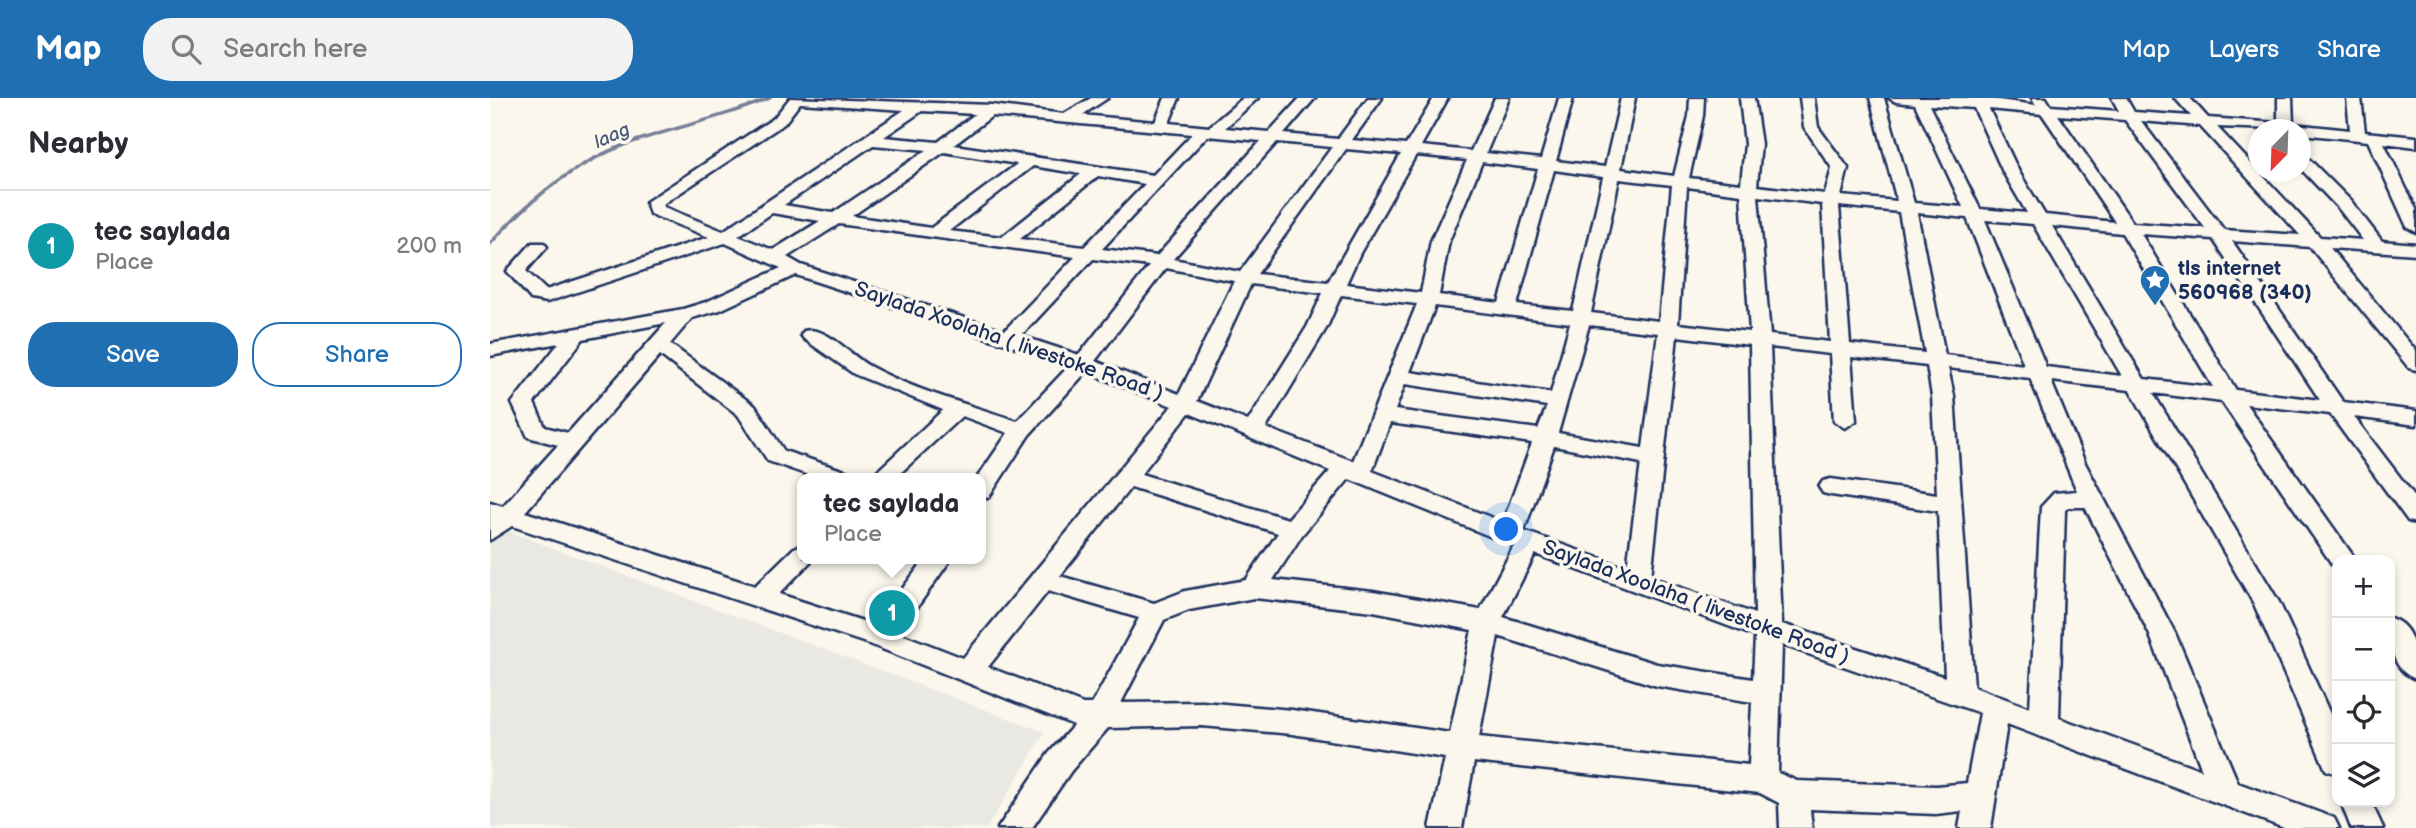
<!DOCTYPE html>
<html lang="en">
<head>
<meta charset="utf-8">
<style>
  body { margin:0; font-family:"Balsamiq Sans",sans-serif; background:#f2f2f3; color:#2b2b33 }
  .controls { position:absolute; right:21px; bottom:21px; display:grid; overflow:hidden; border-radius:14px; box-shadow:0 4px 10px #0003 }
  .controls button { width:63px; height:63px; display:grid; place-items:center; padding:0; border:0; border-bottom:2px solid #e1e1e2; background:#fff; color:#2b2b33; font:35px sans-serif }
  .compass { position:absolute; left:1758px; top:21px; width:63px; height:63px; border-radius:50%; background:#fff; box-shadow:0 4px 10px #0003; rotate:203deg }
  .you { position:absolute; left:1017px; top:432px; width:24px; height:24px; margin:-18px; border:5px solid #fff; border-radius:50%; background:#1a73e8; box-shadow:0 0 0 10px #1a73e833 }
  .badge { display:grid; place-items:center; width:46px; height:46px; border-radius:50%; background:#1f6fb2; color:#fff; font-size:23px; font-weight:700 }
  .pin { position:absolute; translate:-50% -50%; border:4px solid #fff; box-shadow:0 2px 7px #0006 }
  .popup { position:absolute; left:307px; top:375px; width:189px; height:91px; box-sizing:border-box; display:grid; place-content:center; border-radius:14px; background:#fff; filter:drop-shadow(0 2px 5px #0005); font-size:23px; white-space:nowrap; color:#7c7c81 }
  .popup b { font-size:26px; color:#2b2b33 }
  .popup::after { content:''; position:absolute; left:50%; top:100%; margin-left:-14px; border:14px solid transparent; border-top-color:#fff }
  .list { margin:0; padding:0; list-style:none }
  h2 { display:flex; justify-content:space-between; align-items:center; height:91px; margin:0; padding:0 28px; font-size:30px }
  h2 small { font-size:23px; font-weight:400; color:#7c7c81 }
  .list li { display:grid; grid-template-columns:46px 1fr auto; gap:21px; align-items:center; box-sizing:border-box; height:112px; padding:0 28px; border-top:2px solid #e1e1e2 }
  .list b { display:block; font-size:26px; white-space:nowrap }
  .list p { margin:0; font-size:23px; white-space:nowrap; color:#7c7c81 }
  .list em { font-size:23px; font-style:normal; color:#7c7c81 }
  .actions { display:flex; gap:14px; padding:21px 28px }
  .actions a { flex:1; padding:16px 0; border:2px solid #1f6fb2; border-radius:28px; text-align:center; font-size:24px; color:#1f6fb2 }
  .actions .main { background:#1f6fb2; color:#fff }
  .icon { flex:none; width:38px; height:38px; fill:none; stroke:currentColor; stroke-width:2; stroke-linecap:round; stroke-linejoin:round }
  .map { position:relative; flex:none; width:1926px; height:730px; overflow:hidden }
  header { display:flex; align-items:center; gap:42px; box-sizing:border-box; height:98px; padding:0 35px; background:#1f6fb2; color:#fff }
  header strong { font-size:33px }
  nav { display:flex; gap:38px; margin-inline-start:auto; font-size:24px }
  .search { width:490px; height:63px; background:#f2f2f3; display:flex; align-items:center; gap:18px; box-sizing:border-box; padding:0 24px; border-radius:28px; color:#7c7c81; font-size:26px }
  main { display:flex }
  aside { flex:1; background:#fff }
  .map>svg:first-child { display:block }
</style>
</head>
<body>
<header>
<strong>Map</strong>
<div class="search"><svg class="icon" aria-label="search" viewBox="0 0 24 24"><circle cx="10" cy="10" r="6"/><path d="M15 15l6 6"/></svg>Search here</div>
<nav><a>Map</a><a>Layers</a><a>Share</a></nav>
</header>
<main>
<aside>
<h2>Nearby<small></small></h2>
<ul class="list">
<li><span class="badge" style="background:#0f9aa8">1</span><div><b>tec saylada</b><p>Place</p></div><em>200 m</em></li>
</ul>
<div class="actions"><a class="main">Save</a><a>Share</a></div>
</aside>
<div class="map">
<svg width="1926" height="730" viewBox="0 0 1926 730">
  <rect width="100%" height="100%" fill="#fbf7ec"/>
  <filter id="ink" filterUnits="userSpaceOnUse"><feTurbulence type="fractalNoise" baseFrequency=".0143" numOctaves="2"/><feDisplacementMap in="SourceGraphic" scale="14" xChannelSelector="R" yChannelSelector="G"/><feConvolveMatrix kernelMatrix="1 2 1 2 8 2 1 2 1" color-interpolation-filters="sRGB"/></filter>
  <g filter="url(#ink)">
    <!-- built -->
    <path fill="#eae8e2" d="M15,432L555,634L497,730H0V442Z"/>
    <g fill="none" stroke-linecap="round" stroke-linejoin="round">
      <!-- stream -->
      <path stroke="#747e96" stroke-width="3.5" d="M0,146C37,104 84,65 137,46C184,29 234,20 280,0"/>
      <!-- minor casing -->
      <g stroke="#1b2f5e" stroke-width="5">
        <path id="minor" d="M300,0L502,7L574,16L601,0H618L592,17L665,24L675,0H689L679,25L719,29L753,0H768L735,30L779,34L810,0H825L794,36L848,41L878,0H892L862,42L916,47L944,0H958L931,48L981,53L1005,0H1019L996,55L1051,61L1069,0H1083L1066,63L1115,69L1131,0H1145L1131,71L1184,78L1199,18L1200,0H1214L1213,18L1199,80L1251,86L1255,46L1250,0H1264L1271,46L1267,88L1335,96L1342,70L1314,29L1310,0H1324L1328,29L1358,70L1351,98L1407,103L1380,0H1394L1424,105L1473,109L1425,6L1406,4L1399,0H1493L1546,7L1542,0H1556L1561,8L1629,13L1622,0H1636L1644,14L1701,18L1685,0H1700L1718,20L1788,25V0H1802L1803,26L1860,32L1857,0H1871L1875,34L1926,39V49L1894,45L1926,111V134L1917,129L1878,43L1811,36V32L1727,29L1830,139L1873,142L1849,111L1811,71V57L1817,59L1861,103L1892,143L1926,146V156L1840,150L1926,253V272L1919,270L1820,149L1742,143L1853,304L1926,313V327L1864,319L1926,400V425L1918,423L1840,316L1756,306L1866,462H1847V469H1844L1732,304L1663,295L1789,504L1847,631V676L1836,672L1764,506L1640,292L1561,283L1595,365L1685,535L1748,685L1844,720L1849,730H1794L1517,626L1501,730H1469L1472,713L1446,716L1320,711L1322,730H1290L1289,705L1270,695L984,664L972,730H940L955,660L802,636L712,628L618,630L581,673L542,730H508L559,655L584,627L382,547L22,428L0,442V404L13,408L68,347L38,339L22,305L69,245L0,258V246L193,211L216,204L291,170L235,145L57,204L41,201L17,173L42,145H54L57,149L36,173L56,192L219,139L160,116L156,104L284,20ZM310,5L414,12L233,133L174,109L173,106L294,26ZM1439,7L1484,10L1513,74L1537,115L1490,111ZM1499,11L1552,16L1625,124L1555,117L1529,74ZM432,13L485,16L448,44L394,39ZM1568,17L1635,22L1715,130L1643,125ZM502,18L702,36L663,77L464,47ZM1651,23L1710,28L1810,137L1734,132ZM717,38L771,43L667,158L612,151ZM787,44L842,49L750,174L683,161ZM383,47L437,52L343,115L294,107ZM856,51L911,56L838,184L767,176ZM454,54L527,66L441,130L362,118ZM926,57L977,62L941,143L931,195L856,186L870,155ZM992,64L1048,71L1009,205L949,197L959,143ZM543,68L591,76L512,139L459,133ZM1064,72L1113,79L1083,213L1027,207ZM608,78L655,86L594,149L530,141ZM1129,81L1182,87L1169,223L1101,215ZM1197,89L1251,96L1260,234L1188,226ZM1268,98L1332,106L1340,244L1280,237ZM1349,108L1409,114L1435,255L1360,246ZM282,115L330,123L283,152L248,138ZM1427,115L1477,120L1534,267L1455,257ZM1495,122L1543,126L1632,278L1556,269ZM349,126L585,159L514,233L311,167L297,159ZM1562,128L1632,135L1723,289L1654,281ZM1651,136L1723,141L1830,302L1746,292ZM603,161L659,168L589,257L531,238ZM676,170L744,183L689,296L605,263ZM306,177L580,267L527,323C478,306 425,293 379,268C361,258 336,227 314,233L311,237L314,241L364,276L453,312L380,380H405L472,318L518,335L487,380H491V401L499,399L539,337L596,274L682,308L473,560L409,535L461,461H435L385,527L289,496L323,461H313V447L304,450L265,488L35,414L170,257L248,317L278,363L327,380H361L358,374L294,353L265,308L180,246L202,220L230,212ZM761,186L833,195L817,229L758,323L707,303ZM851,197L927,206L863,363L776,330L837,229ZM945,208L1080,225L1061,295L920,274ZM176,225L78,335L55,329L44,305L93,241ZM1099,227L1168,235L1153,350L1068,335ZM1187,238L1260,247L1265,516L1161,479ZM1280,249L1340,256L1344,323L1355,330L1366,323L1361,259L1437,268L1442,298L1447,396L1341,381L1333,383L1329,389L1333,395L1341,397L1448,413L1455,579L1292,526ZM1458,270L1540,280L1587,393L1564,395L1551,409L1540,610L1484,589L1464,298ZM915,286L1057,308L1048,331L905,312ZM699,315L840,373L798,421L651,376ZM900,325L1042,345L1013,424L882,373ZM1064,348L1151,365L1137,470L1034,433ZM859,381L1024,448L990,512L883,493L783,482L812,437ZM641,389L788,435L756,482L695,493L664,505L570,478ZM1578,409H1595L1659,535L1712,672L1569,620L1575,412ZM1045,456L1265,538L1263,581L1167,566L1013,519ZM558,493L649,520L602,606H593L498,569ZM764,500L883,513L982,532L960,635L802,612L712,604L631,605L674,522L699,512ZM1008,538L1167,588L1262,604L1259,667L989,639ZM1292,547L1490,615L1477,685L1446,688L1307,683L1288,675Z
          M1900,520C1926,528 1926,558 1926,581C1900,572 1900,543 1900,520Z
          M1851,704H1881L1893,730H1861Z"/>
      </g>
      <!-- minor -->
      <use href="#minor" fill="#fbf7ec" fill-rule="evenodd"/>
    </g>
  </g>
  <!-- icons -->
  <defs>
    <g id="sight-pin" transform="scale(1.575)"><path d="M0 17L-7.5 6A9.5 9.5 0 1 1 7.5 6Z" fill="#1f6fb2" stroke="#fbf7ec"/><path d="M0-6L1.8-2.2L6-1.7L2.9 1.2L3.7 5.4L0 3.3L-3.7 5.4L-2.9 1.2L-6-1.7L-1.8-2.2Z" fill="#fff"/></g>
  </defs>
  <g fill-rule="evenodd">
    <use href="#sight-pin" x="1665" y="182"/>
  </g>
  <g text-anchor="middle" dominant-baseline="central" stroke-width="7" stroke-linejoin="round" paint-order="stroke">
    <!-- far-water labels -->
    <g font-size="19" font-style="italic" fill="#47577a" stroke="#fbf7ec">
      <text transform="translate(122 38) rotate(-24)">laag</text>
    </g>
    <!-- poi labels -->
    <g font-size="21" font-weight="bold" fill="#1b2f5e" stroke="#fbf7ec" text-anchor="start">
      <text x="1688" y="170">tls internet<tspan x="1688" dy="24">560968 (340)</tspan></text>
    </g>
    <!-- street labels -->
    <g font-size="21" fill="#1b2f5e" stroke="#fbf7ec">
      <text transform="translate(519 243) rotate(19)">Saylada Xoolaha ( livestoke Road )</text>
      <text transform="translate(1206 504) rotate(20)">Saylada Xoolaha ( livestoke Road )</text>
    </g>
  </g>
</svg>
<div class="controls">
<button>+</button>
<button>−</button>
<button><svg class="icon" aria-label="locate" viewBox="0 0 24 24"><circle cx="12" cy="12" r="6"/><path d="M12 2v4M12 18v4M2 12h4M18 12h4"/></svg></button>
<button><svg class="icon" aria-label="layers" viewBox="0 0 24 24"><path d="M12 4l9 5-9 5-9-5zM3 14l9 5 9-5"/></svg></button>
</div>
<svg class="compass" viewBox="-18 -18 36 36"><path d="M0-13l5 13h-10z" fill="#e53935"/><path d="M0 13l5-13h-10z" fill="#7c7c81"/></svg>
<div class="you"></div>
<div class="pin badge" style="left:402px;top:515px;background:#0f9aa8">1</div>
<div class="popup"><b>tec saylada</b>Place</div>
</div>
</main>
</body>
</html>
